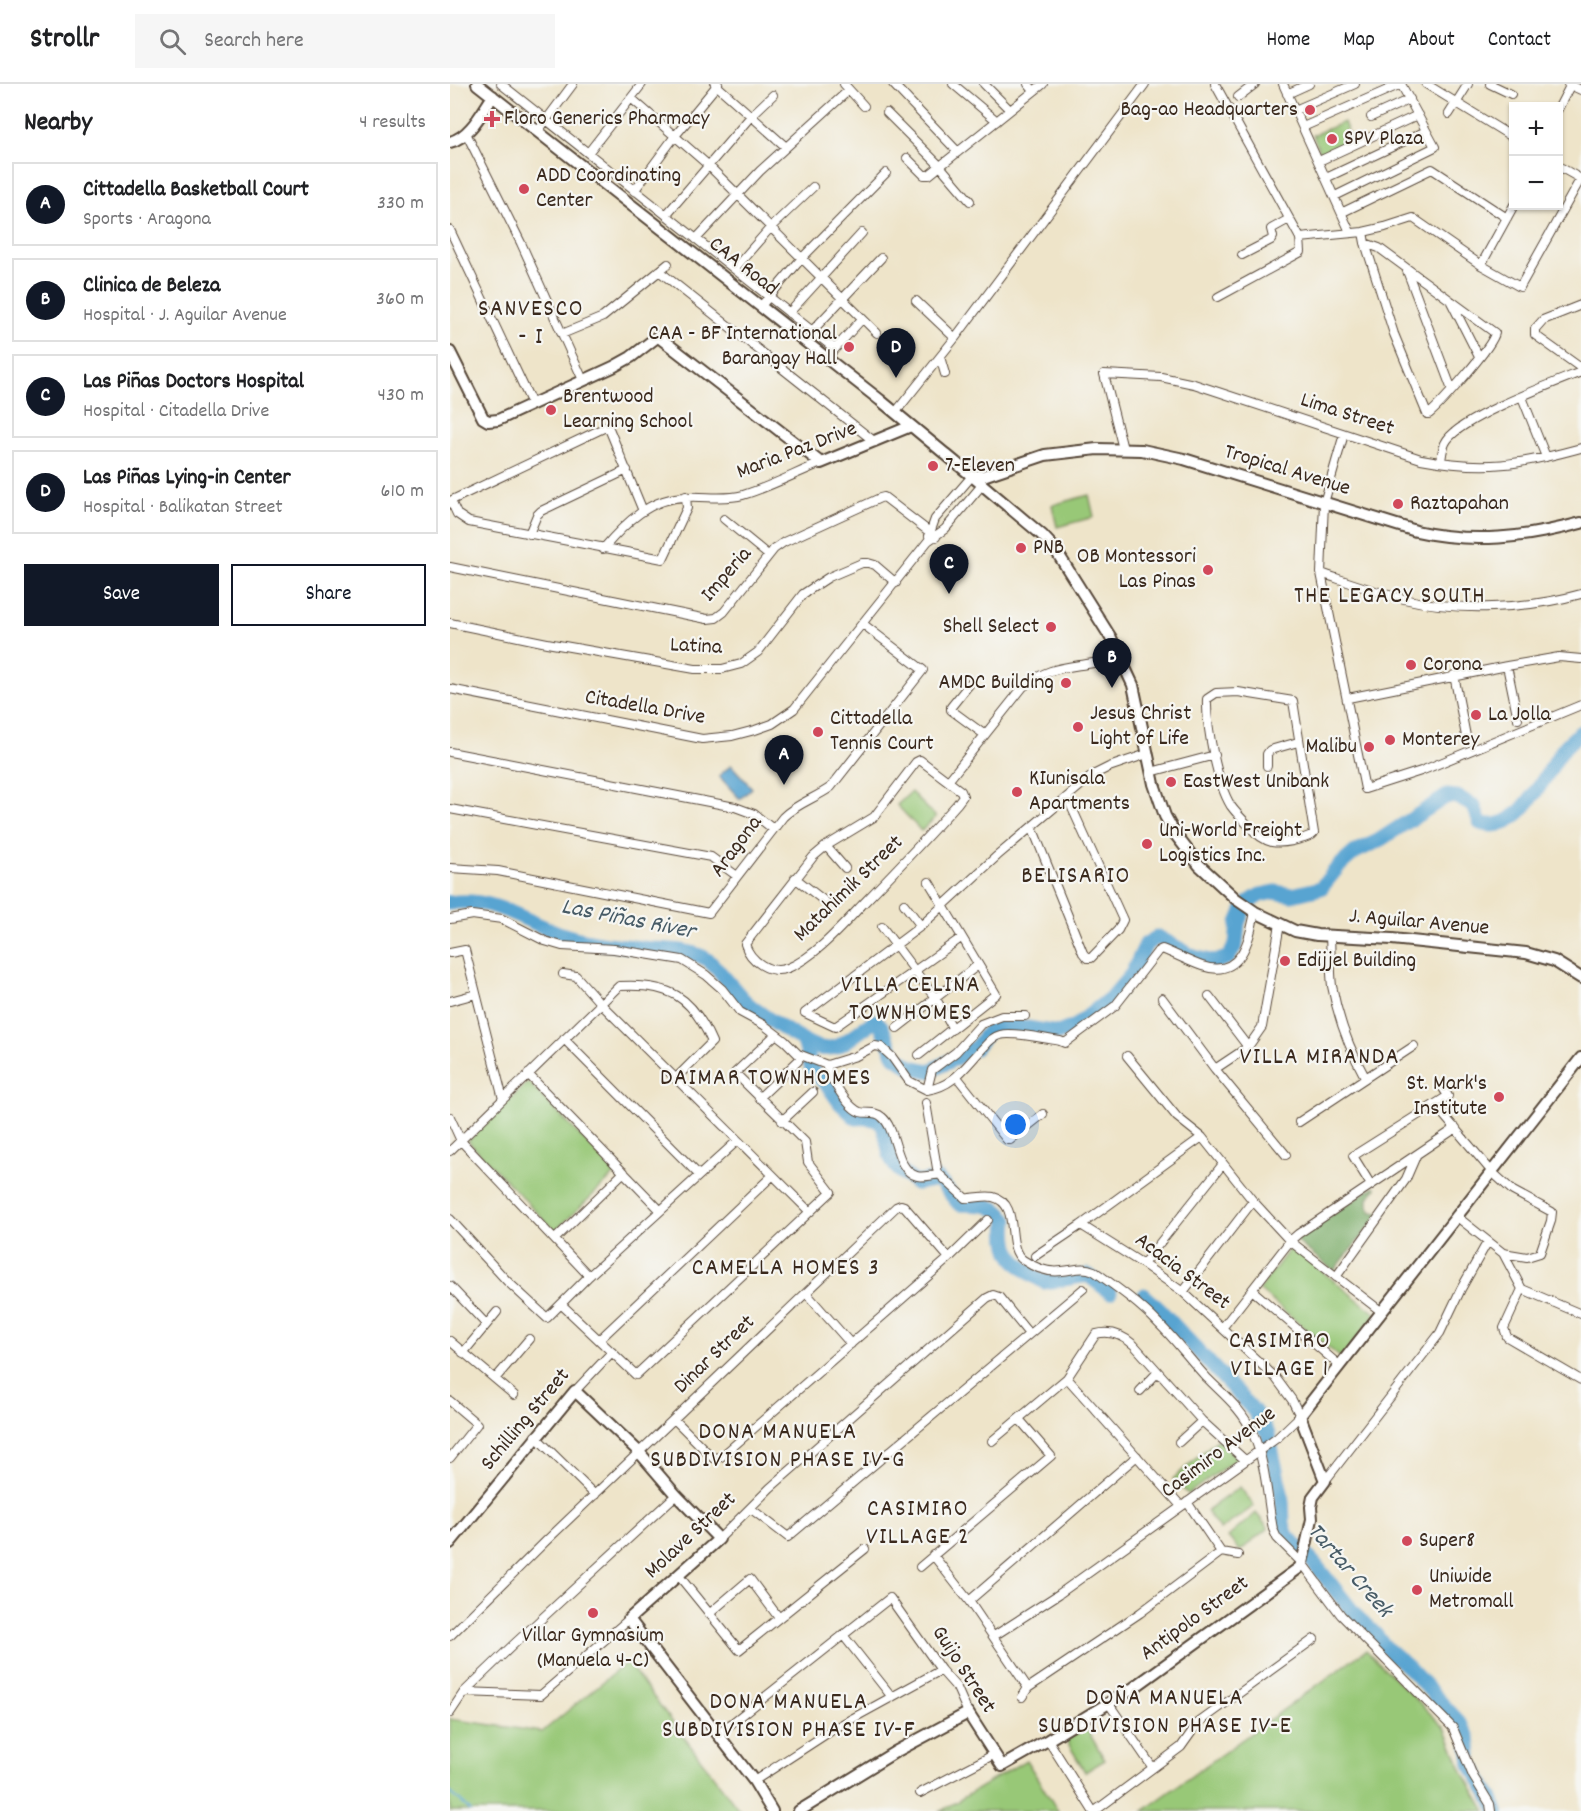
<!DOCTYPE html>
<html lang="en">
<head>
<meta charset="utf-8">
<style>
  body { margin:0; font-family:Dekko,sans-serif; background:#f6f6f6; color:#202124 }
  .controls { position:absolute; right:18px; top:18px; display:grid; overflow:hidden; border-radius:0px; box-shadow:0 2px 4px #0004 }
  .controls button { width:54px; height:54px; display:grid; place-items:center; padding:0; border:0; border-bottom:2px solid #e0e0e0; background:#fff; color:#202124; font:30px sans-serif }
  .you { position:absolute; left:566px; top:1041px; width:21px; height:21px; margin:-15px; border:4px solid #fff; border-radius:50%; background:#1a73e8; box-shadow:0 0 0 9px #1a73e833 }
  .badge { display:grid; place-items:center; width:39px; height:39px; border-radius:50%; background:#111827; color:#fff; font-size:20px; font-weight:700 }
  .pin { position:absolute; translate:-50% -50px; filter:drop-shadow(0 2px 3px #0008) }
  .pin::after { content:''; position:absolute; top:32px; width:21px; height:18px; background:inherit; clip-path:polygon(0 0,100% 0,50% 100%) }
  .list { margin:0; padding:0; list-style:none }
  h2 { display:flex; justify-content:space-between; align-items:center; height:78px; margin:0; padding:0 24px; font-size:26px }
  h2 small { font-size:20px; font-weight:400; color:#757577 }
  .list li { display:grid; grid-template-columns:39px 1fr auto; gap:18px; align-items:center; box-sizing:border-box; height:84px; margin:0 12px 12px; padding:0 12px; border:2px solid #e0e0e0; border-radius:0px }
  .list b { display:block; font-size:22px; white-space:nowrap }
  .list p { margin:0; font-size:20px; white-space:nowrap; color:#757577 }
  .list em { font-size:20px; font-style:normal; color:#757577 }
  .actions { display:flex; gap:12px; padding:18px 24px }
  .actions a { flex:1; padding:14px 0; border:2px solid #111827; border-radius:0px; text-align:center; font-size:21px; color:#111827 }
  .actions .main { background:#111827; color:#fff }
  .icon { flex:none; width:33px; height:33px; fill:none; stroke:currentColor; stroke-width:2; stroke-linecap:round; stroke-linejoin:round }
  .map { position:relative; flex:none; width:1131px; height:1727px; overflow:hidden }
  header { display:flex; align-items:center; gap:36px; box-sizing:border-box; height:84px; padding:0 30px; background:#fff; border-bottom:2px solid #e0e0e0 }
  header strong { font-size:28px }
  nav { display:flex; gap:33px; margin-inline-start:auto; font-size:21px }
  .search { width:420px; height:54px; background:#f6f6f6; display:flex; align-items:center; gap:15px; box-sizing:border-box; padding:0 21px; border-radius:0px; color:#757577; font-size:22px }
  main { display:flex }
  aside { flex:1; background:#fff }
  .map>svg:first-child { display:block }
</style>
</head>
<body>
<header>
<strong>Strollr</strong>
<div class="search"><svg class="icon" aria-label="search" viewBox="0 0 24 24"><circle cx="10" cy="10" r="6"/><path d="M15 15l6 6"/></svg>Search here</div>
<nav><a>Home</a><a>Map</a><a>About</a><a>Contact</a></nav>
</header>
<main>
<aside>
<h2>Nearby<small>4 results</small></h2>
<ul class="list">
<li><span class="badge">A</span><div><b>Cittadella Basketball Court</b><p>Sports · Aragona</p></div><em>330 m</em></li>
<li><span class="badge">B</span><div><b>Clinica de Beleza</b><p>Hospital · J. Aguilar Avenue</p></div><em>360 m</em></li>
<li><span class="badge">C</span><div><b>Las Piñas Doctors Hospital</b><p>Hospital · Citadella Drive</p></div><em>430 m</em></li>
<li><span class="badge">D</span><div><b>Las Piñas Lying-in Center</b><p>Hospital · Balikatan Street</p></div><em>610 m</em></li>
</ul>
<div class="actions"><a class="main">Save</a><a>Share</a></div>
</aside>
<div class="map">
<svg width="1131" height="1727" viewBox="0 0 1131 1727">
  <rect width="100%" height="100%" fill="#f6f6f2"/>
  <filter id="ink" filterUnits="userSpaceOnUse"><feTurbulence type="fractalNoise" baseFrequency=".0167" numOctaves="2"/><feDisplacementMap in="SourceGraphic" scale="12" xChannelSelector="R" yChannelSelector="G"/><feConvolveMatrix kernelMatrix="1 2 1 2 8 2 1 2 1" color-interpolation-filters="sRGB"/></filter>
  <filter id="wash" filterUnits="userSpaceOnUse"><feTurbulence type="fractalNoise" baseFrequency=".008" numOctaves="4" result="noise"/><feDisplacementMap in="SourceGraphic" scale="24" xChannelSelector="R" yChannelSelector="G"/><feGaussianBlur stdDeviation="1.35" result="paint"/><feColorMatrix in="noise" values="0 0 0 0 0 0 0 0 0 0 0 0 0 0 0 0 0 1.4 0 .05"/><feComposite in="paint" operator="in"/></filter>
  <g filter="url(#wash)">
    <rect width="100%" height="100%" fill="#eee4c9"/>
    <!-- green -->
    <path fill="#98c877" stroke="#6a794a" stroke-width="1.5" d="M894,38L902,59L871,72L863,51Z
      M639,411L644,433L607,443L602,421Z
      M461,708L486,733L471,747L447,721Z
      M78,998L166,1089L105,1147L18,1057Z
      M841,1163L926,1230L891,1274L809,1206Z
      M768,1355L787,1374L738,1410L723,1395Z
      M790,1403L804,1422L770,1446L756,1427Z
      M806,1429L818,1444L790,1467L778,1453Z
      M916,1566L995,1644L1014,1690L1036,1727H693Z
      M177,1578L290,1727H0V1635L92,1648Z
      M636,1644L655,1676L635,1688L616,1656Z
      M576,1676L608,1727H491Z"/>
    <!-- forest -->
    <path fill="#7aac68" stroke="#5a6b43" stroke-width="1.5" d="M925,1102L926,1105L918,1114V1122L922,1128L930,1129L884,1187L845,1156Z"/>
    <!-- water -->
    <path fill="#58a4d1" stroke="#4a6778" stroke-width="1.5" d="M281,681L302,704L290,715L269,692Z"/>
    <g fill="none" stroke-linecap="round" stroke-linejoin="round">
      <!-- stream -->
      <path stroke="#58a4d1" stroke-width="2" d="M0,1708L21,1727"/>
      <!-- river -->
      <path stroke="#58a4d1" stroke-width="15" d="M0,819C45,811 80,842 121,853C147,860 175,862 202,865C219,866 242,866 256,875C265,880 284,906 293,915C303,926 356,961 370,964C393,968 407,945 426,937L431,942L445,972L461,983L480,987L525,964L538,948L549,942H565L608,949L626,942L664,911L682,890L696,860L708,853L744,873L765,878L779,873L786,860L788,839L793,827L799,818L810,811L825,808L842,811L871,804L888,783L905,768L928,757L997,712L1007,713L1024,722L1030,739C1070,753 1094,690 1114,664C1119,658 1125,653 1131,648
        M355,961L362,986L378,1002L390,1019L406,1034C443,1031 432,1051 442,1076C446,1086 457,1092 466,1099L488,1095L509,1120C531,1121 542,1117 557,1136C553,1173 565,1179 594,1198L638,1191L660,1208
        M694,1211L711,1227L804,1327L818,1350L832,1413L833,1440L837,1452L864,1479L907,1533L924,1549L937,1565L959,1584L1009,1638L1018,1653L1021,1680L1041,1713L1047,1727"/>
    </g>
  </g>
  <g filter="url(#ink)">
    <g fill="none" stroke-linecap="round" stroke-linejoin="round">
      <!-- street casing -->
      <g stroke="#564638" stroke-width="10">
        <path id="street" d="M51,0L385,265
          M265,0L336,63
          M394,0L414,22
          M443,0L508,68
          M503,0L547,37
          M534,0L560,26
          M578,0L584,7
          M765,0L850,154L913,148L935,143L963,134L1031,181L1070,203L1131,94
          M833,0L900,148
          M976,0L1064,54
          M1040,0L1061,10
          M1118,0L1131,6
          M837,10L859,0
          M788,13L805,0
          M181,14L258,81L427,249
          M1108,25L1121,0
          M845,26L905,0
          M437,29L490,82L520,117
          M999,30L1018,0
          M921,33L960,15
          M853,43L951,0
          M88,47L123,0
          M16,49L71,159L133,296
          M138,69L192,0
          M457,74L474,91H479L593,0
          M869,77L968,31
          M1108,82L1131,95
          M876,94L976,47
          M184,107L225,52L268,0
          M885,112L985,63L951,0
          M893,128L982,85L1057,134
          M216,131L302,31L323,11
          M0,146L82,320
          M913,148L915,159L944,250L977,330H979C991,320 1043,262 1045,249L929,164L915,159
          M246,155L310,87L399,6
          M792,171L821,156L823,153L821,145L839,135
          M1031,181L1064,121
          M285,184L321,143L363,103
          M956,184L1002,306
          M209,187L425,358
          M768,213L851,168L850,154
          M1000,216L1029,273
          M466,217L505,254
          M1131,221L1093,236L1085,245V251L1131,284
          M311,222L352,174L436,89
          M339,229L412,149
          M362,247L431,174
          M112,250L153,233L218,180
          M383,267L412,235
          M490,273L495,290
          M1072,313L1096,373
          M445,329L505,254L695,0
          M894,350L874,419L871,489L915,705L971,687L1131,621
          M673,365L654,290L711,293L744,300L971,375C1035,387 1069,381 1131,364
          M991,378C992,370 992,363 997,356C1013,333 1101,300 1131,288
          M0,417L158,342L193,427
          M1,417L7,430L19,438L213,475L237,424L236,412
          M274,435L318,471
          M79,450L87,431L91,427L177,386
          M479,452L485,435L522,392
          M153,465C175,439 201,413 237,413C256,412 275,416 293,411C320,403 346,389 371,379
          M0,483L257,535L266,534L274,528L324,465L334,458L430,414L434,413L438,416L486,453
          M871,489C898,498 925,508 954,515C1007,528 1078,525 1131,510
          M0,539L97,559L245,585H272L291,580L308,568L353,510L379,493L412,479H418L425,481L446,499
          M1057,582L1068,635
          M1004,591L1016,652
          M522,597L501,623V626L535,651
          M0,605L252,655L282,652L305,646L322,640L344,625L478,457L495,445L532,401
          M788,608L843,617L864,749L862,751C851,756 834,760 822,758C813,756 805,749 799,742C793,736 786,729 781,722C767,700 756,641 757,615L766,609Z
          M898,614L1057,582L1109,573L1131,575
          M0,668L285,723L304,730L323,745
          M470,676L511,707L513,712L507,720C476,755 444,788 412,821C392,842 365,873 338,884C320,891 300,877 295,860L363,773L376,762L424,733L466,678Z
          M817,682V670L820,666L848,658
          M701,688L765,671
          M499,696L573,603C597,583 615,584 643,579C653,577 662,574 671,571
          M0,725L261,773L287,792
          M582,743L633,869L637,874H641L668,846L673,836L617,713
          M376,762L395,784
          M0,784L48,787L259,829L333,733C346,720 366,714 381,703L473,586L413,540
          M345,794L377,819
          M454,820L471,842
          M0,835L22,831L52,835L95,857L112,862L164,865L232,876L256,891L272,905L290,928L314,941L335,957L348,970L377,981L406,972L425,962L431,963L442,973L459,997L477,1006C505,1002 516,981 535,962C539,957 543,953 550,951C562,947 596,955 610,957L615,959L665,922L708,867L712,865C725,870 738,877 752,882C791,895 799,857 805,828
          M432,843L486,915L503,945
          M880,851C881,868 880,886 882,902C888,934 900,966 915,993
          M511,854L385,943L355,929L471,842L547,772L643,691L659,683L697,670
          M0,869L15,866L53,1015
          M113,890L126,892L150,919L360,1128
          M759,912L798,963
          M712,914L765,985L836,1071
          M0,917L26,910
          M447,944L528,881
          M114,955L249,1091
          M469,971L546,910L479,798
          M677,972L727,1033L752,1053L803,1117L840,1157L932,1228
          M377,981L378,988C384,999 398,1024 410,1028C418,1030 426,1027 432,1033C448,1046 444,1086 467,1092C474,1094 483,1090 490,1091L515,1114C524,1115 534,1111 543,1113C572,1120 554,1163 573,1176C585,1184 598,1189 612,1187C625,1186 632,1182 644,1187C666,1203 689,1219 708,1239C726,1256 740,1276 757,1294C775,1312 793,1326 803,1350C816,1379 817,1414 823,1445L827,1454L852,1479L891,1531L1003,1644L1023,1692L1040,1720L1041,1727
          M765,985L798,963L812,943L830,840
          M78,990L210,1126
          M507,993L557,1056H560L593,1030
          M477,1006L482,986L506,968L531,940L552,932H575
          M309,1014L348,977
          M476,1019L488,1090
          M985,1021L1042,1088L1063,1107L1102,1128L1101,1137L1090,1169L1077,1173L1053,1169
          M0,1033L11,1057L139,1192
          M332,1037L363,1008
          M849,1038L964,962
          M0,1067L169,902C219,899 242,912 262,958L225,995
          M921,1101L903,1072L998,1012L993,1004
          M1006,1132L1053,1169L1072,1205
          M0,1135L57,1197L97,1234L139,1192L287,1057
          M105,1155L174,1088
          M585,1172L631,1141L752,1053
          M693,1180L773,1080
          M886,1193L956,1095L966,1072
          M0,1202L36,1240
          M1072,1205L1054,1244L1057,1253L1131,1296
          M1072,1205L1131,1230
          M802,1206L889,1281
          M733,1208L803,1117
          M356,1209L401,1260
          M111,1220L186,1291L381,1108L358,1078L355,1058L285,989L323,953
          M773,1243L840,1157L848,1150L1006,1044
          M149,1256L322,1092
          M0,1257L64,1311
          M13,1269L47,1228
          M617,1294L731,1422
          M45,1295L79,1255
          M125,1307L162,1268
          M690,1307L707,1289
          M0,1317L27,1340L0,1374
          M224,1335L263,1374L271,1373L499,1174L538,1136
          M85,1352L145,1411
          M542,1357L617,1294L646,1250C661,1246 673,1251 684,1261L752,1337L795,1376
          M729,1358L752,1337
          M875,1397L990,1249L1011,1205L1038,1157
          M737,1418L771,1468L788,1471
          M300,1424L338,1453L633,1205
          M269,1455L320,1404L537,1214L543,1211L549,1213L579,1250
          M483,1471L519,1517L578,1604
          M470,1483L601,1372L569,1335
          M229,1492L289,1566L415,1465
          M519,1517L687,1372
          M259,1530L300,1495L329,1534
          M393,1551L442,1613
          M0,1552L96,1457L446,1123L451,1121L454,1122L499,1174
          M544,1552L609,1510L827,1354L850,1332L842,1316L825,1293L733,1208L693,1180L631,1141
          M14,1608L91,1611L179,1535
          M572,1613L578,1604L690,1529L771,1468
          M659,1620L703,1684
          M0,1629L14,1608L63,1561L226,1411
          M267,1651L440,1514L491,1586L507,1604L518,1629
          M598,1656L643,1727
          M304,1697L387,1643L491,1586
          M470,1709L545,1670
          M645,1727L731,1663L748,1639L864,1555"/>
      </g>
      <!-- secondary casing -->
      <g stroke="#564638" stroke-width="14">
        <path id="secondary" d="M27,0L430,316L522,392L592,451L605,465L661,554L683,601L704,700L715,732L725,750L749,781L786,815L805,828L845,847L867,851L942,855L1076,869L1104,877L1131,894
          M0,58C20,53 32,28 43,12
          M0,268L33,334L38,337L48,336L163,283L181,273L207,253L210,254L371,379L461,342
          M522,392H533L595,371L647,365L692,366L734,375L966,447C1023,460 1075,454 1131,439
          M0,1459L125,1307L189,1368L226,1411L269,1455L179,1535L304,1697L322,1727
          M349,1727L445,1668L518,1629L552,1682L598,1656L682,1605L849,1484L852,1479L862,1435L861,1423L863,1413L875,1397L850,1332L1131,974"/>
      </g>
      <!-- street -->
      <use href="#street" stroke="#fff" stroke-width="8"/>
      <!-- secondary -->
      <use href="#secondary" stroke="#fff" stroke-width="10"/>
    </g>
  </g>
  <!-- markers -->
  <g fill="#d1495b" stroke="#f6f6f2" stroke-width="2">
    <circle cx="860" cy="26" r="6"/>
    <path d="M39 26h6v6h6v6h-6v6h-6v-6h-6v-6h6z"/>
    <circle cx="882" cy="55" r="6"/>
    <circle cx="74" cy="105" r="6"/>
    <circle cx="399" cy="263" r="6"/>
    <circle cx="101" cy="326" r="6"/>
    <circle cx="483" cy="382" r="6"/>
    <circle cx="948" cy="420" r="6"/>
    <circle cx="571" cy="464" r="6"/>
    <circle cx="758" cy="486" r="6"/>
    <circle cx="601" cy="543" r="6"/>
    <circle cx="961" cy="581" r="6"/>
    <circle cx="616" cy="599" r="6"/>
    <circle cx="1026" cy="631" r="6"/>
    <circle cx="628" cy="643" r="6"/>
    <circle cx="368" cy="648" r="6"/>
    <circle cx="940" cy="656" r="6"/>
    <circle cx="919" cy="663" r="6"/>
    <circle cx="721" cy="698" r="6"/>
    <circle cx="567" cy="708" r="6"/>
    <circle cx="697" cy="760" r="6"/>
    <circle cx="835" cy="877" r="6"/>
    <circle cx="1049" cy="1013" r="6"/>
    <circle cx="957" cy="1457" r="6"/>
    <circle cx="967" cy="1506" r="6"/>
    <circle cx="143" cy="1529" r="6"/>
  </g>
  <g text-anchor="middle" dominant-baseline="central" stroke-width="4.5" stroke-linejoin="round" paint-order="stroke">
    <!-- poi labels -->
    <g font-size="22" fill="#3b2a1e" stroke="#f6f6f2" text-anchor="start">
      <text x="848" y="26" text-anchor="end">Bag-ao Headquarters</text>
      <text x="54" y="35">Floro Generics Pharmacy</text>
      <text x="894" y="55">SPV Plaza</text>
      <text x="86" y="92">ADD Coordinating<tspan x="86" dy="25">Center</tspan></text>
      <text x="387" y="250" text-anchor="end">CAA - BF International<tspan x="387" dy="25">Barangay Hall</tspan></text>
      <text x="113" y="313">Brentwood<tspan x="113" dy="25">Learning School</tspan></text>
      <text x="495" y="382">7-Eleven</text>
      <text x="960" y="420">Raztapahan</text>
      <text x="583" y="464">PNB</text>
      <text x="746" y="473" text-anchor="end">OB Montessori<tspan x="746" dy="25">Las Pinas</tspan></text>
      <text x="589" y="543" text-anchor="end">Shell Select</text>
      <text x="973" y="581">Corona</text>
      <text x="604" y="599" text-anchor="end">AMDC Building</text>
      <text x="640" y="630">Jesus Christ<tspan x="640" dy="25">Light of Life</tspan></text>
      <text x="1038" y="631">La Jolla</text>
      <text x="380" y="635">Cittadella<tspan x="380" dy="25">Tennis Court</tspan></text>
      <text x="952" y="656">Monterey</text>
      <text x="907" y="663" text-anchor="end">Malibu</text>
      <text x="579" y="695">KIunisala<tspan x="579" dy="25">Apartments</tspan></text>
      <text x="733" y="698">EastWest Unibank</text>
      <text x="709" y="747">Uni-World Freight<tspan x="709" dy="25">Logistics Inc.</tspan></text>
      <text x="847" y="877">Edijjel Building</text>
      <text x="1037" y="1000" text-anchor="end">St. Mark's<tspan x="1037" dy="25">Institute</tspan></text>
      <text x="969" y="1457">Super8</text>
      <text x="979" y="1493">Uniwide<tspan x="979" dy="25">Metromall</tspan></text>
      <text x="143" y="1552" text-anchor="middle">Villar Gymnasium<tspan x="143" dy="25">(Manuela 4-C)</tspan></text>
    </g>
    <!-- street labels -->
    <g font-size="22" fill="#3b2a1e" stroke="#f6f6f2">
      <text transform="translate(293 183) rotate(38)">CAA Road</text>
      <text transform="translate(897 331) rotate(18)">Lima Street</text>
      <text transform="translate(347 367) rotate(-21)">Maria Paz Drive</text>
      <text transform="translate(837 387) rotate(17)">Tropical Avenue</text>
      <text transform="translate(277 491) rotate(-49)">Imperia</text>
      <text transform="translate(246 563) rotate(3)">Latina</text>
      <text transform="translate(195 624) rotate(10)">Citadella Drive</text>
      <text transform="translate(287 763) rotate(-53)">Aragona</text>
      <text transform="translate(399 805) rotate(-44)">Matahimik Street</text>
      <text transform="translate(969 839) rotate(5)">J. Aguilar Avenue</text>
      <text transform="translate(732 1188) rotate(37)">Acacia Street</text>
      <text transform="translate(265 1271) rotate(-44)">Dinar Street</text>
      <text transform="translate(76 1336) rotate(-50)">Schilling Street</text>
      <text transform="translate(769 1369) rotate(-37)">Casimiro Avenue</text>
      <text transform="translate(241 1452) rotate(-43)">Molave Street</text>
      <text transform="translate(745 1535) rotate(-36)">Antipolo Street</text>
      <text transform="translate(513 1586) rotate(57)">Guijo Street</text>
    </g>
    <!-- neighbourhood labels -->
    <g font-size="24" letter-spacing="1.5" fill="#3b2a1e" stroke="#f6f6f2">
      <text x="81" y="226">SANVESCO<tspan x="81" dy="28">- I</tspan></text>
      <text x="940" y="513">THE LEGACY SOUTH</text>
      <text x="626" y="793">BELISARIO</text>
      <text x="461" y="902">VILLA CELINA<tspan x="461" dy="28">TOWNHOMES</tspan></text>
      <text x="870" y="974">VILLA MIRANDA</text>
      <text x="316" y="995">DAIMAR TOWNHOMES</text>
      <text x="336" y="1185">CAMELLA HOMES 3</text>
      <text x="830" y="1258">CASIMIRO<tspan x="830" dy="28">VILLAGE 1</tspan></text>
      <text x="328" y="1349">DONA MANUELA<tspan x="328" dy="28">SUBDIVISION PHASE IV-G</tspan></text>
      <text x="468" y="1426">CASIMIRO<tspan x="468" dy="28">VILLAGE 2</tspan></text>
      <text x="715" y="1615">DOÑA MANUELA<tspan x="715" dy="28">SUBDIVISION PHASE IV-E</tspan></text>
      <text x="339" y="1619">DONA MANUELA<tspan x="339" dy="28">SUBDIVISION PHASE IV-F</tspan></text>
    </g>
    <!-- water labels -->
    <g font-size="24" font-style="italic" fill="#475b66" stroke="#f6f6f2">
      <text transform="translate(178 836) rotate(11)">Las Piñas River</text>
      <text transform="translate(899 1487) rotate(49)">Tartar Creek</text>
    </g>
  </g>
</svg>
<div class="controls">
<button>+</button>
<button>−</button>
</div>
<div class="you"></div>
<div class="pin badge" style="left:334px;top:701px">A</div>
<div class="pin badge" style="left:662px;top:604px">B</div>
<div class="pin badge" style="left:499px;top:510px">C</div>
<div class="pin badge" style="left:446px;top:294px">D</div>
</div>
</main>
</body>
</html>
